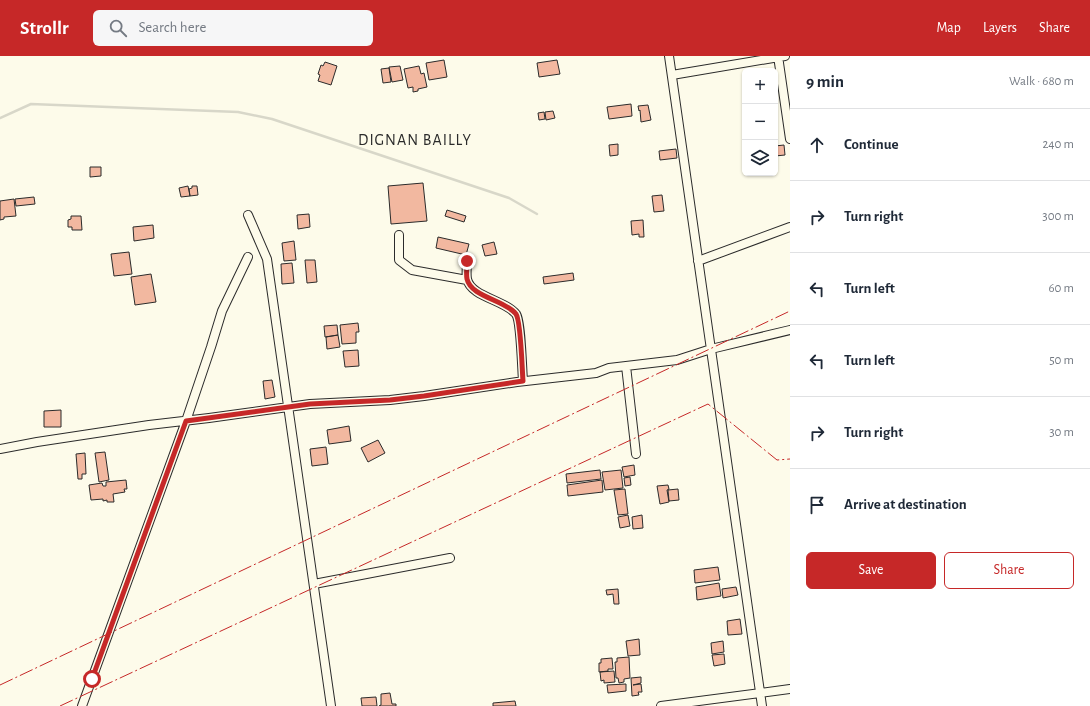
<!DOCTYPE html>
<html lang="en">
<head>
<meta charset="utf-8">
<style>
  body { margin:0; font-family:"Alegreya Sans",sans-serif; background:#f6f6f7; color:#1f2937 }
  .controls { position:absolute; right:12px; top:12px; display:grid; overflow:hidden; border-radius:6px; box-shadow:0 1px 3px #0004 }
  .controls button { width:36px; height:36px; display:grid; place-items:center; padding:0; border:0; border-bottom:1px solid #e0e1e3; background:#fff; color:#1f2937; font:20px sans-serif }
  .stop { position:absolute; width:12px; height:12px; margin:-9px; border:3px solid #c62828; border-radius:50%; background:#fff }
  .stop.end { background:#c62828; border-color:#fff; box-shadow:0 1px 4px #0008 }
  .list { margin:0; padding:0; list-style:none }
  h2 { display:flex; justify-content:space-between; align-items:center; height:52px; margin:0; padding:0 16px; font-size:17px }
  h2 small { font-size:13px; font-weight:400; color:#747a83 }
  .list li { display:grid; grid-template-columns:26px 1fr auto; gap:12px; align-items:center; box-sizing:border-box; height:72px; padding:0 16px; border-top:1px solid #e0e1e3 }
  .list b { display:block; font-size:15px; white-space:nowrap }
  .list em { font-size:13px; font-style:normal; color:#747a83 }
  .actions { display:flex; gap:8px; padding:12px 16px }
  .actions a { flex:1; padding:9px 0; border:1px solid #c62828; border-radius:6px; text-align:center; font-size:14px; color:#c62828 }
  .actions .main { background:#c62828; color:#fff }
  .icon { flex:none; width:22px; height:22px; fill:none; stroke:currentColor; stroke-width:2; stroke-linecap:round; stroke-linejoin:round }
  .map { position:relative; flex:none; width:790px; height:650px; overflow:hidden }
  header { display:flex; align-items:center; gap:24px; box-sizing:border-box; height:56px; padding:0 20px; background:#c62828; color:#fff }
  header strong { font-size:19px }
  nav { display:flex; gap:22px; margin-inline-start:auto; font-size:14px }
  .search { width:280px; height:36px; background:#f6f6f7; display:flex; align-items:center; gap:10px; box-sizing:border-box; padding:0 14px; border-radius:6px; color:#747a83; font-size:15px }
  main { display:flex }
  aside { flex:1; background:#fff }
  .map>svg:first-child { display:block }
</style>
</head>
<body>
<header>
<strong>Strollr</strong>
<div class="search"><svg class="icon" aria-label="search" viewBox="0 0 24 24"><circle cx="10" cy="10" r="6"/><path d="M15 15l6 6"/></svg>Search here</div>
<nav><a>Map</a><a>Layers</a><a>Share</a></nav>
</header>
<main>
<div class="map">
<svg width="790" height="650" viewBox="0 0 790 650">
  <rect width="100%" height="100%" fill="#fdfbea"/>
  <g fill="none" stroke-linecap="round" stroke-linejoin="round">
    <!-- stream -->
    <path stroke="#d8d7c9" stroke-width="2.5" d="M0,62L31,48L238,56L272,63L509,142L537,158"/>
  </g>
  <!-- building -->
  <path fill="#f2b8a0" stroke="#2b2b2b" d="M444,4L447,21L429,24L426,7Z
    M557,4L560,18L539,21L537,7Z
    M325,6L337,10L331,29L318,25L320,19L318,18L321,9L323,10Z
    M400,10L403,24L392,26L389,11Z
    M419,10L421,18L424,17L427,31L418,33V35L413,36V31L408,32L404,13Z
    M389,12L391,26L383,27L381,13Z
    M631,48L632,60L609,63L607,51Z
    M648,49L651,64L641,66L640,54L639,55L638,50Z
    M553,55L555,62L546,64L545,56Z
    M544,56L545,63L539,64L538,57Z
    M618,88V99L610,100L609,89Z
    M784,89L785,99L775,100V90Z
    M676,93L677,102L660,104L659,95Z
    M90,111H101V120L90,121Z
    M423,127L427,165L391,168L388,130Z
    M188,130L190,140L181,141L179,132Z
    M192,130H197L198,139L190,140L189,133L192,132Z
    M662,139L664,155L654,156L652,140Z
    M34,141L35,148L16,150L15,143Z
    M14,143L16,160L4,161V163L0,164V145Z
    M447,154L466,160L464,166L445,160Z
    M309,158L310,171L298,173L297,159Z
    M71,160H81L82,174H72V171H68V164L71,163Z
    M643,164L644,181H639V178L632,179L631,165Z
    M153,169L154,182L134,185L133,171Z
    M438,181L469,188L466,199L436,192Z
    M294,185L296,204L284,205L282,187Z
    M494,186L497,198L485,200L482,189Z
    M129,196L132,218L114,220L111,198Z
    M305,204H315L317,226L307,227Z
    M292,207L294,227L282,228L281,208Z
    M573,217L574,224L544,228L543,221Z
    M151,218L156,246L135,249L131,221Z
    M358,267L359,276H356V287L342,288L340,269Z
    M337,269L338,279L325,281L324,270Z
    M338,279L340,291L327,293L326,281Z
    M358,294L359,310L345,311L343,295Z
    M272,324L275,341L265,343L263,325Z
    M61,354V371H44V355Z
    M349,370L351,385L329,388L327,374Z
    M378,384L385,397L368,406L361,392Z
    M326,391L328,408L312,410L310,393Z
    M105,396L109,424L99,426L95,397Z
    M85,397L86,418H82V423H78L76,398Z
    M634,409L635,419L624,421L622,411Z
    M600,414L601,423L567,427L566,418Z
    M621,414L623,432L605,434L602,416Z
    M630,421L631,429L625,430L624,422Z
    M126,424L127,433H124L125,436L113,438L114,446H107V444L103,445V443L91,444L89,429L102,427L103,430H106V426Z
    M602,424L603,436L568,440L567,429Z
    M668,429L669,433L667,434L669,446L660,448L657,430Z
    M625,433L628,458L618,459L614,434Z
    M678,433L679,444L669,445L668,434Z
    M628,459L630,470L620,472L618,461Z
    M642,459L643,472L633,473L632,461Z
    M718,511L720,524L695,527L694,514Z
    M719,527L721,540L697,544L696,531Z
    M736,531L738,539L723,542L722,533Z
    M618,533L619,548H614L613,538L607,539L606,534Z
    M740,563L742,578L728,579L727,565Z
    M639,583L640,599L628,600L626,585Z
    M723,585L724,596L712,598L711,587Z
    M724,598L725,608L714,610L712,599Z
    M629,601L630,622L624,623V626L619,627L618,622H616L615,606H617V602Z
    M612,602L613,613H608V615L599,616V607H601V603Z
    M614,615L615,626L604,627V624L601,625L600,616Z
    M641,621V627L633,629L641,628L642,636H638L639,639L632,640L631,622Z
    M626,628V635L608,637L607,629Z
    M390,637L392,648H396V650H379L381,649V638Z
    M376,641L377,650H362L361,642Z
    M515,645L516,650H493V647Z"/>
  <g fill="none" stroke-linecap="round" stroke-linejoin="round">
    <!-- minor casing -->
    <g stroke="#2b2b2b" stroke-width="10">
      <path id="minor" d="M669,0L762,650
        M778,0L790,83
        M672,19L785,0
        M248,159L267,203L331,650
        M399,179V204L412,214L467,224
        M467,205C467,211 466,218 467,223C471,241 505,244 516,258C521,265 522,313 523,325
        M698,205L790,171
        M626,310L636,398
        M0,393L37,386L149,369L209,362L310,348L390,344L424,340L517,326L596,317L609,312L677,304L711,293L790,274
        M314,528L450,502
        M82,650L186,365L211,291L222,255L248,201
        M661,650L790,633"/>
    </g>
    <!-- minor -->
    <use href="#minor" stroke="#fdfbea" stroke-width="8"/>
    <!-- power -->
    <path stroke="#c62828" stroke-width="1" stroke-dasharray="14 3 2 3" stroke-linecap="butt" d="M0,629L790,255
      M60,650L708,348L777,404L790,403"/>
  </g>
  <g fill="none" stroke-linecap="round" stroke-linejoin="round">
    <!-- route -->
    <path stroke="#c62828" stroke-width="5" d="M92,623L186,365L310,348L390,344L424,340L523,325C522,313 521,265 516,258C505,244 471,241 467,223C466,218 467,211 467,205"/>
  </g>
  <g text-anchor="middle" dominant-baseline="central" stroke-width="3" stroke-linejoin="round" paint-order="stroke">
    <!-- quarter labels -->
    <g font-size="16" letter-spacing="1" fill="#2b2b2b" stroke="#fdfbea">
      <text x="415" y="84">DIGNAN BAILLY</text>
    </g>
  </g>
</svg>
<div class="controls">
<button>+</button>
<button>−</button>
<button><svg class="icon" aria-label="layers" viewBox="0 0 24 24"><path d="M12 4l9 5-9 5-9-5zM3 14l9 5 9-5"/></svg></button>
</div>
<div class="stop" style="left:92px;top:623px"></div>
<div class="stop end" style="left:467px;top:205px"></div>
</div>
<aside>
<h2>9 min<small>Walk · 680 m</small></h2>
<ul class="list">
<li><svg class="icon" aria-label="ahead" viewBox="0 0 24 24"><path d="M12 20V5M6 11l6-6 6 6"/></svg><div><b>Continue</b></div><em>240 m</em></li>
<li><svg class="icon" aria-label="right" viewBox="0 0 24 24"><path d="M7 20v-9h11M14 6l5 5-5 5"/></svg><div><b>Turn right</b></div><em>300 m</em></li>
<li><svg class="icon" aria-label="left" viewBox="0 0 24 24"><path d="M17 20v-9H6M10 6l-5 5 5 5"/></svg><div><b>Turn left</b></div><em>60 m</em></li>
<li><svg class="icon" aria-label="left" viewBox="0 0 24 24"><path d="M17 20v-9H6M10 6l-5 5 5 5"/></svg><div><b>Turn left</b></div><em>50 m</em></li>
<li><svg class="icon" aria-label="right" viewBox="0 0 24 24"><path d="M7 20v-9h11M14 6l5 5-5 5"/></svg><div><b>Turn right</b></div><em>30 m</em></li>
<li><svg class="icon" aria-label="arrive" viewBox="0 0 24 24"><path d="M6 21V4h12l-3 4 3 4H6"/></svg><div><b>Arrive at destination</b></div></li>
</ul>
<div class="actions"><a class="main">Save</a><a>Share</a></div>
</aside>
</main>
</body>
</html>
